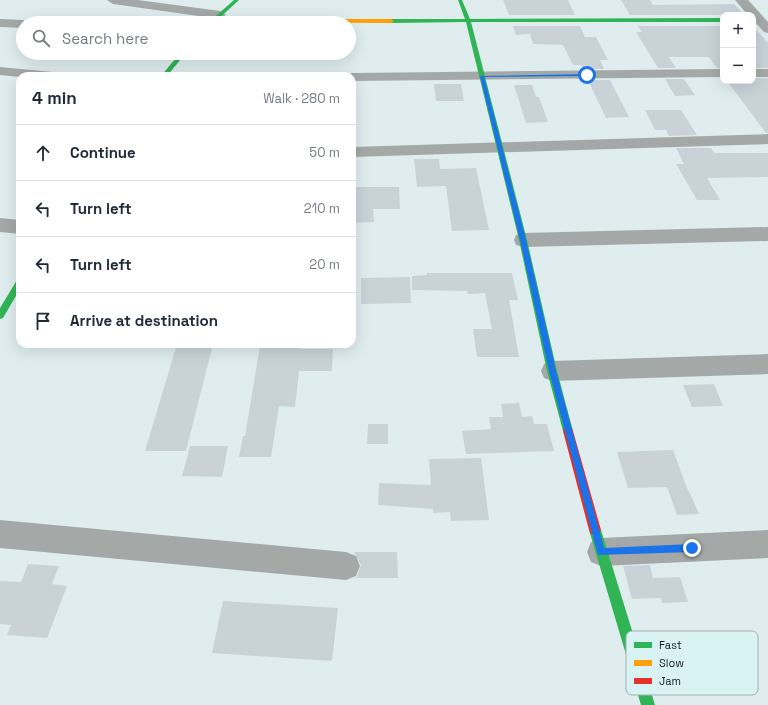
<!DOCTYPE html>
<html lang="en">
<head>
<meta charset="utf-8">
<style>
  body { margin:0; font-family:"Space Grotesk",sans-serif; background:#f2f2f3; color:#1f2937 }
  .controls { position:absolute; right:12px; top:12px; display:grid; overflow:hidden; border-radius:8px; box-shadow:0 4px 16px #0002 }
  .controls button { width:36px; height:36px; display:grid; place-items:center; padding:0; border:0; border-bottom:1px solid #e0e1e3; background:#fff; color:#1f2937; font:20px sans-serif }
  .stop { position:absolute; width:12px; height:12px; margin:-9px; border:3px solid #1a73e8; border-radius:50%; background:#fff }
  .stop.end { background:#1a73e8; border-color:#fff; box-shadow:0 1px 4px #0008 }
  .list { margin:0; padding:0; list-style:none }
  h2 { display:flex; justify-content:space-between; align-items:center; height:52px; margin:0; padding:0 16px; font-size:17px }
  h2 small { font-size:13px; font-weight:400; color:#747a83 }
  .list li { display:grid; grid-template-columns:26px 1fr auto; gap:12px; align-items:center; box-sizing:border-box; height:56px; padding:0 16px; border-top:1px solid #e0e1e3 }
  .list b { display:block; font-size:15px; white-space:nowrap }
  .list em { font-size:13px; font-style:normal; color:#747a83 }
  .icon { flex:none; width:22px; height:22px; fill:none; stroke:currentColor; stroke-width:2; stroke-linecap:round; stroke-linejoin:round }
  .map { position:relative; flex:none; width:768px; height:705px; overflow:hidden }
  .search { position:absolute; background:#fff; box-shadow:0 4px 16px #0002; left:16px; top:16px; width:340px; height:44px; display:flex; align-items:center; gap:10px; box-sizing:border-box; padding:0 14px; border-radius:22px; color:#747a83; font-size:15px }
  .panel { position:absolute; background:#fff; box-shadow:0 4px 16px #0002; left:16px; top:72px; width:340px; height:276px; border-radius:12px }
  .map>svg:first-child { display:block }
</style>
</head>
<body>
<div class="map">
<svg width="768" height="705" viewBox="0 0 768 705">
  <rect width="100%" height="100%" fill="#dfedef"/>
  <!-- building -->
  <path fill="#c9d3d7" d="M503,0H568L575,15H509Z
    M621,0H650L653,5L734,4L744,15H630Z
    M513,26H580L585,37H596L608,60H600L604,69H583L581,65H573L563,45L533,44L530,34L516,35Z
    M638,26H723V68H717L709,57H669L676,68H658L636,32H642Z
    M753,26L768,43V68H753Z
    M753,78H768V133H766L727,81H753Z
    M665,79H684L695,95L675,96Z
    M588,80H610L629,117L606,118Z
    M434,84H461L464,101H436Z
    M514,85H532L536,97H539L548,122L526,123Z
    M645,110H681L697,135L669,136L666,130H655Z
    M676,148H711L714,153H768V177L707,178L720,200H697L676,164H684Z
    M414,159H439L440,169L476,168L489,230L452,231L446,186L417,187Z
    M352,187H399L400,209H373L374,222L352,223Z
    M427,273H512L518,300H509L519,357H477L473,329H492L485,293L468,294L467,291L412,290V276L427,275Z
    M410,277L411,303L361,304V278Z
    M177,344H213L186,451H145Z
    M260,346H302L301,349H333L332,371H299L295,407L279,406L271,457H239L243,436H245Z
    M714,384L723,406L692,407L683,385Z
    M519,403L522,417L532,416L534,424H547L554,451L466,454L462,431L491,429L489,417H503L501,404Z
    M368,424H388V444H367Z
    M190,446H228L222,477L182,476Z
    M673,450L688,491H689L699,514L677,515L667,487L628,488L617,452Z
    M481,458L489,520L451,521L450,512L433,513V509L378,505L379,483L431,485L429,459Z
    M354,552H397L398,578H355L357,577L361,565Z
    M28,564L59,566L52,584L67,586L47,638L7,635L11,625L0,624V581L21,582Z
    M650,565L653,578L680,577L688,602L662,603L661,598L632,599L623,566Z
    M223,601L338,608L332,661L212,653Z"/>
  <g fill="none" stroke-linecap="round" stroke-linejoin="round">
    <!-- street -->
    <path fill="#a4a9a8" fill-rule="evenodd" d="M107,0H138L220,11L226,15L220,19L113,4Z
      M735,0H748L768,22V33L764,32L753,20V15H748Z
      M0,19L23,20L29,23H23V28L0,27Z
      M0,67L53,72L58,73L60,76L20,77L0,75Z
      M723,69V77L352,81V76H346L352,73Z
      M753,69H768V77H753Z
      M768,134V144L352,157V147Z
      M0,218L20,220V234L0,232Z
      M768,227V241L523,247L516,245L514,240L516,235L523,233Z
      M768,354V374L552,381L544,378L541,371L544,364L552,361Z
      M0,520L346,552L356,556L360,566L356,576L346,580L0,548Z
      M768,530V558L601,566L591,562L587,552L591,542L601,538Z"/>
    <!-- fast -->
    <path fill="#30b455" fill-rule="evenodd" d="M234,0H239L214,23H208Z
      M458,0H462L470,19L723,18V22H471L527,240L557,371L573,431L572,434L568,436L564,434L563,431L547,371L519,240L466,22L391,23L388,21L391,19H465Z
      M180,53H186L167,76H161Z
      M20,279V289L3,318L0,319V308L17,280Z
      M595,524L599,526L601,530L655,705H641L589,530L591,526Z"/>
    <!-- slow -->
    <path fill="#ff9f0a" fill-rule="evenodd" d="M213,19H391L394,21L391,23L215,22L212,20Z"/>
    <!-- jam -->
    <path fill="#e5322d" fill-rule="evenodd" d="M568,426L572,428L573,431L601,530L599,534L595,536L591,534L589,530L563,431L564,428Z"/>
  </g>
  <!-- route -->
  <path fill="#1a73e8" d="M587,74L589,76L484,77L526,240L556,371L604,548L692,544L696,548L692,552L598,555L549,371L520,240L480,76Z"/>
  <!-- legend -->
  <rect x="626" y="631" width="132" height="64" rx="6" fill="#d9f3f5" stroke="#9eb3b4" stroke-width="1"/>
  <rect x="634" y="642" width="18" height="6" fill="#30b455"/>
  <rect x="634" y="660" width="18" height="6" fill="#ff9f0a"/>
  <rect x="634" y="678" width="18" height="6" fill="#e5322d"/>
  <g font-size="11" fill="#141d1e">
    <text x="659" y="649">Fast</text>
    <text x="659" y="667">Slow</text>
    <text x="659" y="685">Jam</text>
  </g>
</svg>
<div class="controls">
<button>+</button>
<button>−</button>
</div>
<div class="stop" style="left:587px;top:75px"></div>
<div class="stop end" style="left:692px;top:548px"></div>
<div class="search"><svg class="icon" aria-label="search" viewBox="0 0 24 24"><circle cx="10" cy="10" r="6"/><path d="M15 15l6 6"/></svg>Search here</div>
<section class="panel">
<h2>4 min<small>Walk · 280 m</small></h2>
<ul class="list">
<li><svg class="icon" aria-label="ahead" viewBox="0 0 24 24"><path d="M12 20V5M6 11l6-6 6 6"/></svg><div><b>Continue</b></div><em>50 m</em></li>
<li><svg class="icon" aria-label="left" viewBox="0 0 24 24"><path d="M17 20v-9H6M10 6l-5 5 5 5"/></svg><div><b>Turn left</b></div><em>210 m</em></li>
<li><svg class="icon" aria-label="left" viewBox="0 0 24 24"><path d="M17 20v-9H6M10 6l-5 5 5 5"/></svg><div><b>Turn left</b></div><em>20 m</em></li>
<li><svg class="icon" aria-label="arrive" viewBox="0 0 24 24"><path d="M6 21V4h12l-3 4 3 4H6"/></svg><div><b>Arrive at destination</b></div></li>
</ul>
</section>
</div>
</body>
</html>
